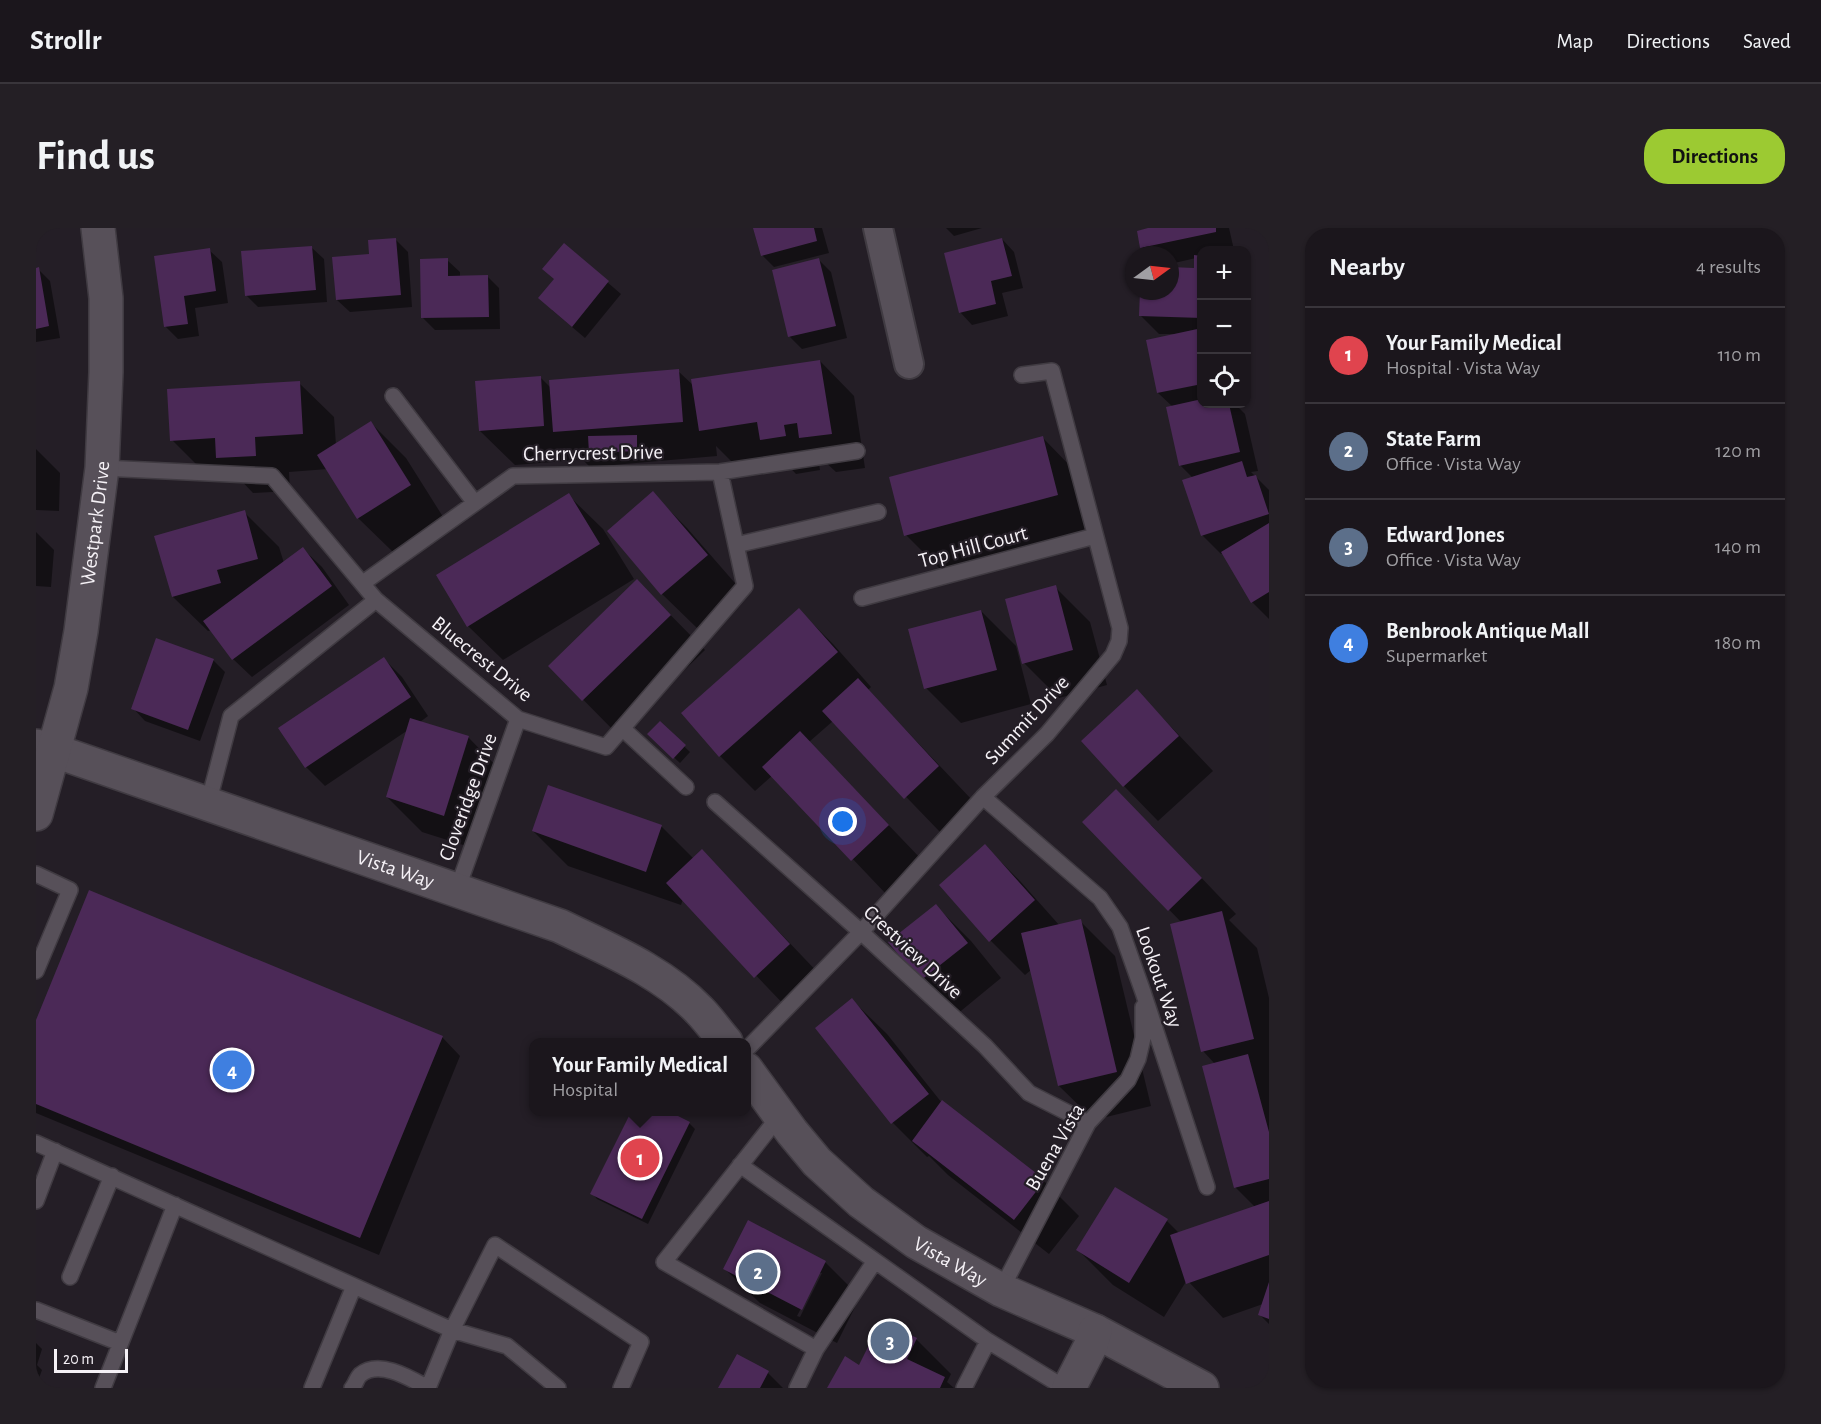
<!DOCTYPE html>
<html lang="en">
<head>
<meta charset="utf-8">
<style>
  body { margin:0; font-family:"Alegreya Sans",sans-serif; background:#241f25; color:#f1f3f6 }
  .controls { position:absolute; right:18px; top:18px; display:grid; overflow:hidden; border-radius:12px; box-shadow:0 2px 4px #0004 }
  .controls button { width:54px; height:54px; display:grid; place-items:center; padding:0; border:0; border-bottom:2px solid #39353b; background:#1b161c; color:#f1f3f6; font:30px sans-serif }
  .compass { position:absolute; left:1089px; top:18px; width:54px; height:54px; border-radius:50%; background:#1b161c; box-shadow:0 2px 4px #0004; rotate:75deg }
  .scale { position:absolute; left:18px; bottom:15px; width:74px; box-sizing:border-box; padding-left:6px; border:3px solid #f5f1f6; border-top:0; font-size:16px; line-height:21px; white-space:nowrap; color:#f5f1f6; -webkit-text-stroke:4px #241e26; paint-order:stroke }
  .you { position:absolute; left:807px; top:594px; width:21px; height:21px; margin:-15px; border:4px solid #fff; border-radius:50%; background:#1a73e8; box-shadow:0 0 0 9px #1a73e833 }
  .badge { display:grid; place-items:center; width:39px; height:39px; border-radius:50%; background:#9cca32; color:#fff; font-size:20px; font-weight:700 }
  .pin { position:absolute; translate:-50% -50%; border:3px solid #fff; box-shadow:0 2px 6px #0006 }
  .popup { position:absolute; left:493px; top:810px; width:222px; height:78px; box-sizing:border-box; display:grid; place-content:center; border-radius:12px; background:#1b161c; filter:drop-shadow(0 2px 4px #0005); font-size:20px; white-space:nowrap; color:#a09fa3 }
  .popup b { font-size:22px; color:#f1f3f6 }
  .popup::after { content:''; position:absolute; left:50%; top:100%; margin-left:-12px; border:12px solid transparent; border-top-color:#1b161c }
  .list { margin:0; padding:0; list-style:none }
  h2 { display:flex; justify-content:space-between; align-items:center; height:78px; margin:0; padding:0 24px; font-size:26px }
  h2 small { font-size:20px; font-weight:400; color:#a09fa3 }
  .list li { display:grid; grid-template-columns:39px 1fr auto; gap:18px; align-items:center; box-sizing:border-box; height:96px; padding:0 24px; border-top:2px solid #39353b }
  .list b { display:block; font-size:22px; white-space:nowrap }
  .list p { margin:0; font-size:20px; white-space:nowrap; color:#a09fa3 }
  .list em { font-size:20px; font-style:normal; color:#a09fa3 }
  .icon { flex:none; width:33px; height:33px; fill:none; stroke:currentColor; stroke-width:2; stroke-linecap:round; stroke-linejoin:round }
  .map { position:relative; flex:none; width:1233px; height:1160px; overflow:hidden; border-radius:24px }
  header { display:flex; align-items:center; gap:36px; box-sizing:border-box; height:84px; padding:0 30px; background:#1b161c; border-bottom:2px solid #39353b }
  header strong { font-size:28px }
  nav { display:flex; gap:33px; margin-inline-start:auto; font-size:21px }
  .intro { display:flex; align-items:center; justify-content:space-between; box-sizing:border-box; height:144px; padding:0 36px }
  h1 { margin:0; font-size:42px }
  .button { padding:15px 27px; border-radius:24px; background:#9cca32; color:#111; font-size:21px; font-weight:700 }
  main { display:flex; gap:36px; padding:0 36px }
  aside { flex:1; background:#1b161c; border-radius:24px; box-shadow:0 2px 4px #0004 }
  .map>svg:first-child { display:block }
</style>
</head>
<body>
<header>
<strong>Strollr</strong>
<nav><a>Map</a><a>Directions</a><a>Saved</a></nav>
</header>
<div class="intro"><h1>Find us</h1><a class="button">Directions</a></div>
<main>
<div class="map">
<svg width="1233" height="1160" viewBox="0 0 1233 1160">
  <rect width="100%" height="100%" fill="#241e26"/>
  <!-- shadow -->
  <path fill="#0007" fill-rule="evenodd" d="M719,0H786L793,25L738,39L726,27Z
    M910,0H946L918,8Z
    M1114,0H1193L1198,22H1166V176H1199L1209,186L1222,243L1215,244L1233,262V391L1216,374L1187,325L1185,326L1166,307L1157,250L1144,237L1137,179L1122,165L1138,106H1123L1104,87L1105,63H1134V40L1159,41L1160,30L1134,36V27H1114L1106,19Z
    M359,11L372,24L376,79L314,84L301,72L335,27Z
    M966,11L978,24L987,60L966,65L972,88L936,97L924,84Z
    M528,17L585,66L549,110L516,82L519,52Z
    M275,19L288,31L291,74L222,79L210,67Z
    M173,22L186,34L192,75L159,80L163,108L142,111L129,98Z
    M411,32L424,44V49L451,48L463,60L464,101L399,102L387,90Z
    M783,32L795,44L811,110L766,121L754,109Z
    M0,41H2L14,53L24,110L0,114Z
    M784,133L818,168L829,240L800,244L786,231H782L784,242L760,246L745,230L699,237L680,218L681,228L554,239L542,227V232L479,237L444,203L504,149L515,160L642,143L658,158Z
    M263,155L298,189L300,217L335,195L370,230L409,292L357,324L322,290L292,241L253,244L254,263L217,265L198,245L171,247L136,212Z
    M1007,210L1041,245L1056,301L905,342L870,307Z
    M0,221L24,245L23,283L0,282Z
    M616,265L651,300L705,362L661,400L626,366Z
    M532,267L567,301L598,351L467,432L432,398Z
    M208,284L243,319L248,335L267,321L286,339L313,377L216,449L197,431L176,402L172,403L137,369L120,309Z
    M0,304L18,322L15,359L0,358Z
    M601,353L669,422L582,507L514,438Z
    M1019,359L1054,394L1071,457L1023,470L988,435Z
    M763,382L797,416L835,459L832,462L937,573L904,604L797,493L773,514L887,633L851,667L737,547L719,563L684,528L647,486Z
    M945,383L980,418L995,476L925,495L890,460Z
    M348,431L366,449L392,488L384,494L432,509L466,544L443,622L386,604L351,569L372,502L289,558L270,539L244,500Z
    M177,432L189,444L164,513L109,493L97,480Z
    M1101,463L1177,543L1122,593L1088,558Z
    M624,495L654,524L644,535L613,506Z
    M513,559L626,599L658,631L666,623L788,751L754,783L647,671L645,677L532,638L497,603Z
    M1048,594L1115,597L1200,686L1193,692L1221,720L1233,770V1096L1224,1087L1227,1076L1187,1090L1151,1052L1128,1089L1077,1057L1042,1022L1131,993L1143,1005L1219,979L1200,960L1167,839L1179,836L1167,823L1146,695Z
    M949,618L984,653L1024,698L1044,693L1079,728L1115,878L1058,892L1023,858L995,742L989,747L954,712Z
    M900,678L935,713L965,750L920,787L885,752Z
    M816,772L851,806L906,875L1008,953L1043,988L1013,1026L912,947L893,928L891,929L857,895L781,800Z
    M0,796L406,809L424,828L343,1027L0,885Z
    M596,884H631L653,895L659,901L612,996L561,971L556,965Z
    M713,994L790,1035L824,1069L801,1115L724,1075L689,1041ZM783,1045H786L764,1089L761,1088Z
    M880,1111L915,1146L911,1154L918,1160H793L824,1139Z
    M0,1115L6,1121L1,1137L6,1142L2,1153L9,1160H0Z
    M732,1145L747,1160H684Z"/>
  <!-- building -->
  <path fill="#4b2957" d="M717,0H778L781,13L725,28Z
    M1112,0H1180V4L1104,20L1101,3Z
    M360,10L365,67L300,72L296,29L333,26L332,12Z
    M966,10L976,48L955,53L960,76L923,85L908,25Z
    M528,15L573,53L536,99L502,70L518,51L506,41Z
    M276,18L280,62L209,68L205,23Z
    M174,20L180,63L148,68L152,96L128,99L118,28Z
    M1158,27L1166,28V90L1103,88L1104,63H1134V39L1158,40Z
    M412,30V48L452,47L453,89L385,90L384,31Z
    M783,30L800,98L752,109L736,42Z
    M3,39L13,98L0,101V40Z
    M1166,100V156L1121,165L1110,112Z
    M784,132L796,206L763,210L761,195L748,197L750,208L724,212L721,194L663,203L655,151Z
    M643,141L647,194L517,204L513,152Z
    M505,148L508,198L443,203L439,153Z
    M264,153L267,206L219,209L220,228L180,230L179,210L134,213L131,161Z
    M1166,171V176H1193L1204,224L1143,238L1130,179Z
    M335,193L375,257L321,291L281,227Z
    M601,207V223L553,225L552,208Z
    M1007,208L1022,267L868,308L853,249Z
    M1206,233L1211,249L1220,247L1233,286L1165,308L1146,252Z
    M617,263L672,327L625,367L571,303Z
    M533,265L564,316L431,399L400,347Z
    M209,282L222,331L181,342L185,355L136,369L118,308Z
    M1233,295V364L1215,375L1185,324Z
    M267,319L296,358L196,432L167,393Z
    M601,351L635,387L546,473L512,438Z
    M1020,357L1037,422L986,436L969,371Z
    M763,380L802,424L683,529L645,485Z
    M945,382L961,442L888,461L872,401Z
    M120,410L178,431L152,502L95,481Z
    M348,429L375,469L269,540L242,500Z
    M822,450L903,538L868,571L786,483Z
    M1101,461L1143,508L1087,559L1045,513Z
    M374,490L433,508L408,588L350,569Z
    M624,493L650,517L637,531L611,506Z
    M764,503L853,597L815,633L726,539Z
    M512,557L626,597L610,644L496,603Z
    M1080,561L1166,650L1132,683L1046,594Z
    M949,616L999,672L953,714L903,657Z
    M666,621L754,716L718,750L630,655Z
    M53,662L407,808L324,1010L0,876V792Z
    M900,676L932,715L884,753L852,714Z
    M1186,683L1218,811L1165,824L1134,696Z
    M1045,691L1081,844L1022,858L985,705Z
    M816,770L893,866L855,896L779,800Z
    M1212,826L1233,904V951L1198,960L1166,838Z
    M906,872L1009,952L978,992L876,913Z
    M595,884H634L654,894L606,991L554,966Z
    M1079,959L1132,991L1093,1055L1040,1022Z
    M1233,973V1027L1150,1056L1134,1007Z
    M712,992L790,1033L766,1082L687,1041Z
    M1233,1054V1091L1222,1087Z
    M845,1093L881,1110L871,1131L909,1149L904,1160H791L809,1128L823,1137Z
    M701,1126L733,1143L724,1160H682Z"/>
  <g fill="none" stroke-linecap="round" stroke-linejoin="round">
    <!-- service casing -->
    <g stroke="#403b42" stroke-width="18">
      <path id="service" d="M357,168L439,275
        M66,240L236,248L340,372L482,491L570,519L709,358L684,244
        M700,317L842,284
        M327,355L477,248L684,244L821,223
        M826,370L1059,308
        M586,500L650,559
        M947,569L1064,670L1084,699L1107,764L1171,959
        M679,574L825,704L949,818L993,865L1052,895
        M172,576L195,488L340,372
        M0,646L34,662L0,743
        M421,662L482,491
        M710,822L825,704L947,569L1011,506L1077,427L1083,413L1084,400L1016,143L986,147
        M744,887L628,1034L780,1121L761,1160
        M0,915L416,1102L459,1017L605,1114L585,1160
        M704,937L952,1113L1029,1160
        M0,973L19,923
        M34,1049L76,948
        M965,1062L1052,895L1092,852L1102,831L1107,810V779
        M0,1082L84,1115
        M780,1121L839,1033
        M67,1160L139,977
        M276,1160L318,1058
        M316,1160C319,1157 321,1150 324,1147C343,1131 374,1150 392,1160
        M392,1160L416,1102L471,1118L522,1160
        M928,1160L952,1113"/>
    </g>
    <!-- minor casing -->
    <g stroke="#403b42" stroke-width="32">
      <path id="minor" d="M842,0L873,136"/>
    </g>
    <!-- tertiary casing -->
    <g stroke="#403b42" stroke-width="36">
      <g id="tertiary">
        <path id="s1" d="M0,518L19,523L524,698C571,721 626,743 663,782C673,792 681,804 690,814"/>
        <path id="s2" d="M0,586L35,460L45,403L66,240L70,144V70L62,0"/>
        <path id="s3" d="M710,841L756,904L781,934L825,974L880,1014L965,1062L1059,1103L1166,1160"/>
        <path d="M1033,1160L1055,1117L1059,1103"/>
      </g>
    </g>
    <!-- service -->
    <use href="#service" stroke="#575059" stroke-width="15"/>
    <!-- minor -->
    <use href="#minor" stroke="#575059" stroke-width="28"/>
    <!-- tertiary -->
    <use href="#tertiary" stroke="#575059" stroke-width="33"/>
  </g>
  <g text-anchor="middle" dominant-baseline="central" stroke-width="4.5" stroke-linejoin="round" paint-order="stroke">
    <!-- street labels -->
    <g font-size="21" fill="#f5f1f6" stroke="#241e26">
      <text transform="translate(557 225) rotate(-1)">Cherrycrest Drive</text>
      <text stroke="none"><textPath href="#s2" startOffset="297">Westpark Drive</textPath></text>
      <text transform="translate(937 319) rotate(-15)">Top Hill Court</text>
      <text transform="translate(446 431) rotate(39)">Bluecrest Drive</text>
      <text transform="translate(991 492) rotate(-47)">Summit Drive</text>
      <text transform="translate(432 569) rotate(-70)">Cloveridge Drive</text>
      <text stroke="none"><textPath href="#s1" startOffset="380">Vista Way</textPath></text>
      <text transform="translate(877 724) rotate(43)">Crestview Drive</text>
      <text transform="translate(1123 749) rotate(71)">Lookout Way</text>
      <text transform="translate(1019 919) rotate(-60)">Buena Vista</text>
      <text stroke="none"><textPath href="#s3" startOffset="284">Vista Way</textPath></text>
    </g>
  </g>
</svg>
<div class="controls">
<button>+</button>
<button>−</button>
<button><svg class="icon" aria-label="locate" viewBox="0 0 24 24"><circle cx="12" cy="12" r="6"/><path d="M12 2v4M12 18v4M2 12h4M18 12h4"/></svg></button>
</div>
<svg class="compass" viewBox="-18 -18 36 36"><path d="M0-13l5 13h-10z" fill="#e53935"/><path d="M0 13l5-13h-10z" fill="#a09fa3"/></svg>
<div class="scale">20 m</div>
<div class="you"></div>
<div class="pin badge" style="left:604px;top:930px;background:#e0444e">1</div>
<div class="popup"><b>Your Family Medical</b>Hospital</div>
<div class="pin badge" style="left:722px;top:1044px;background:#5c6f8a">2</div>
<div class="pin badge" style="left:854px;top:1113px;background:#5c6f8a">3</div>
<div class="pin badge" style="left:196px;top:842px;background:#3f7fe0">4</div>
</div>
<aside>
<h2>Nearby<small>4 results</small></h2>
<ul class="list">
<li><span class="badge" style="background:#e0444e">1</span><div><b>Your Family Medical</b><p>Hospital · Vista Way</p></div><em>110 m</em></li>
<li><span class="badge" style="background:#5c6f8a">2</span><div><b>State Farm</b><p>Office · Vista Way</p></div><em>120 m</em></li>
<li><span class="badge" style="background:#5c6f8a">3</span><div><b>Edward Jones</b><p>Office · Vista Way</p></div><em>140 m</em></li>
<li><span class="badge" style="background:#3f7fe0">4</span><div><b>Benbrook Antique Mall</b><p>Supermarket</p></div><em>180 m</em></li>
</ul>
</aside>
</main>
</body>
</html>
